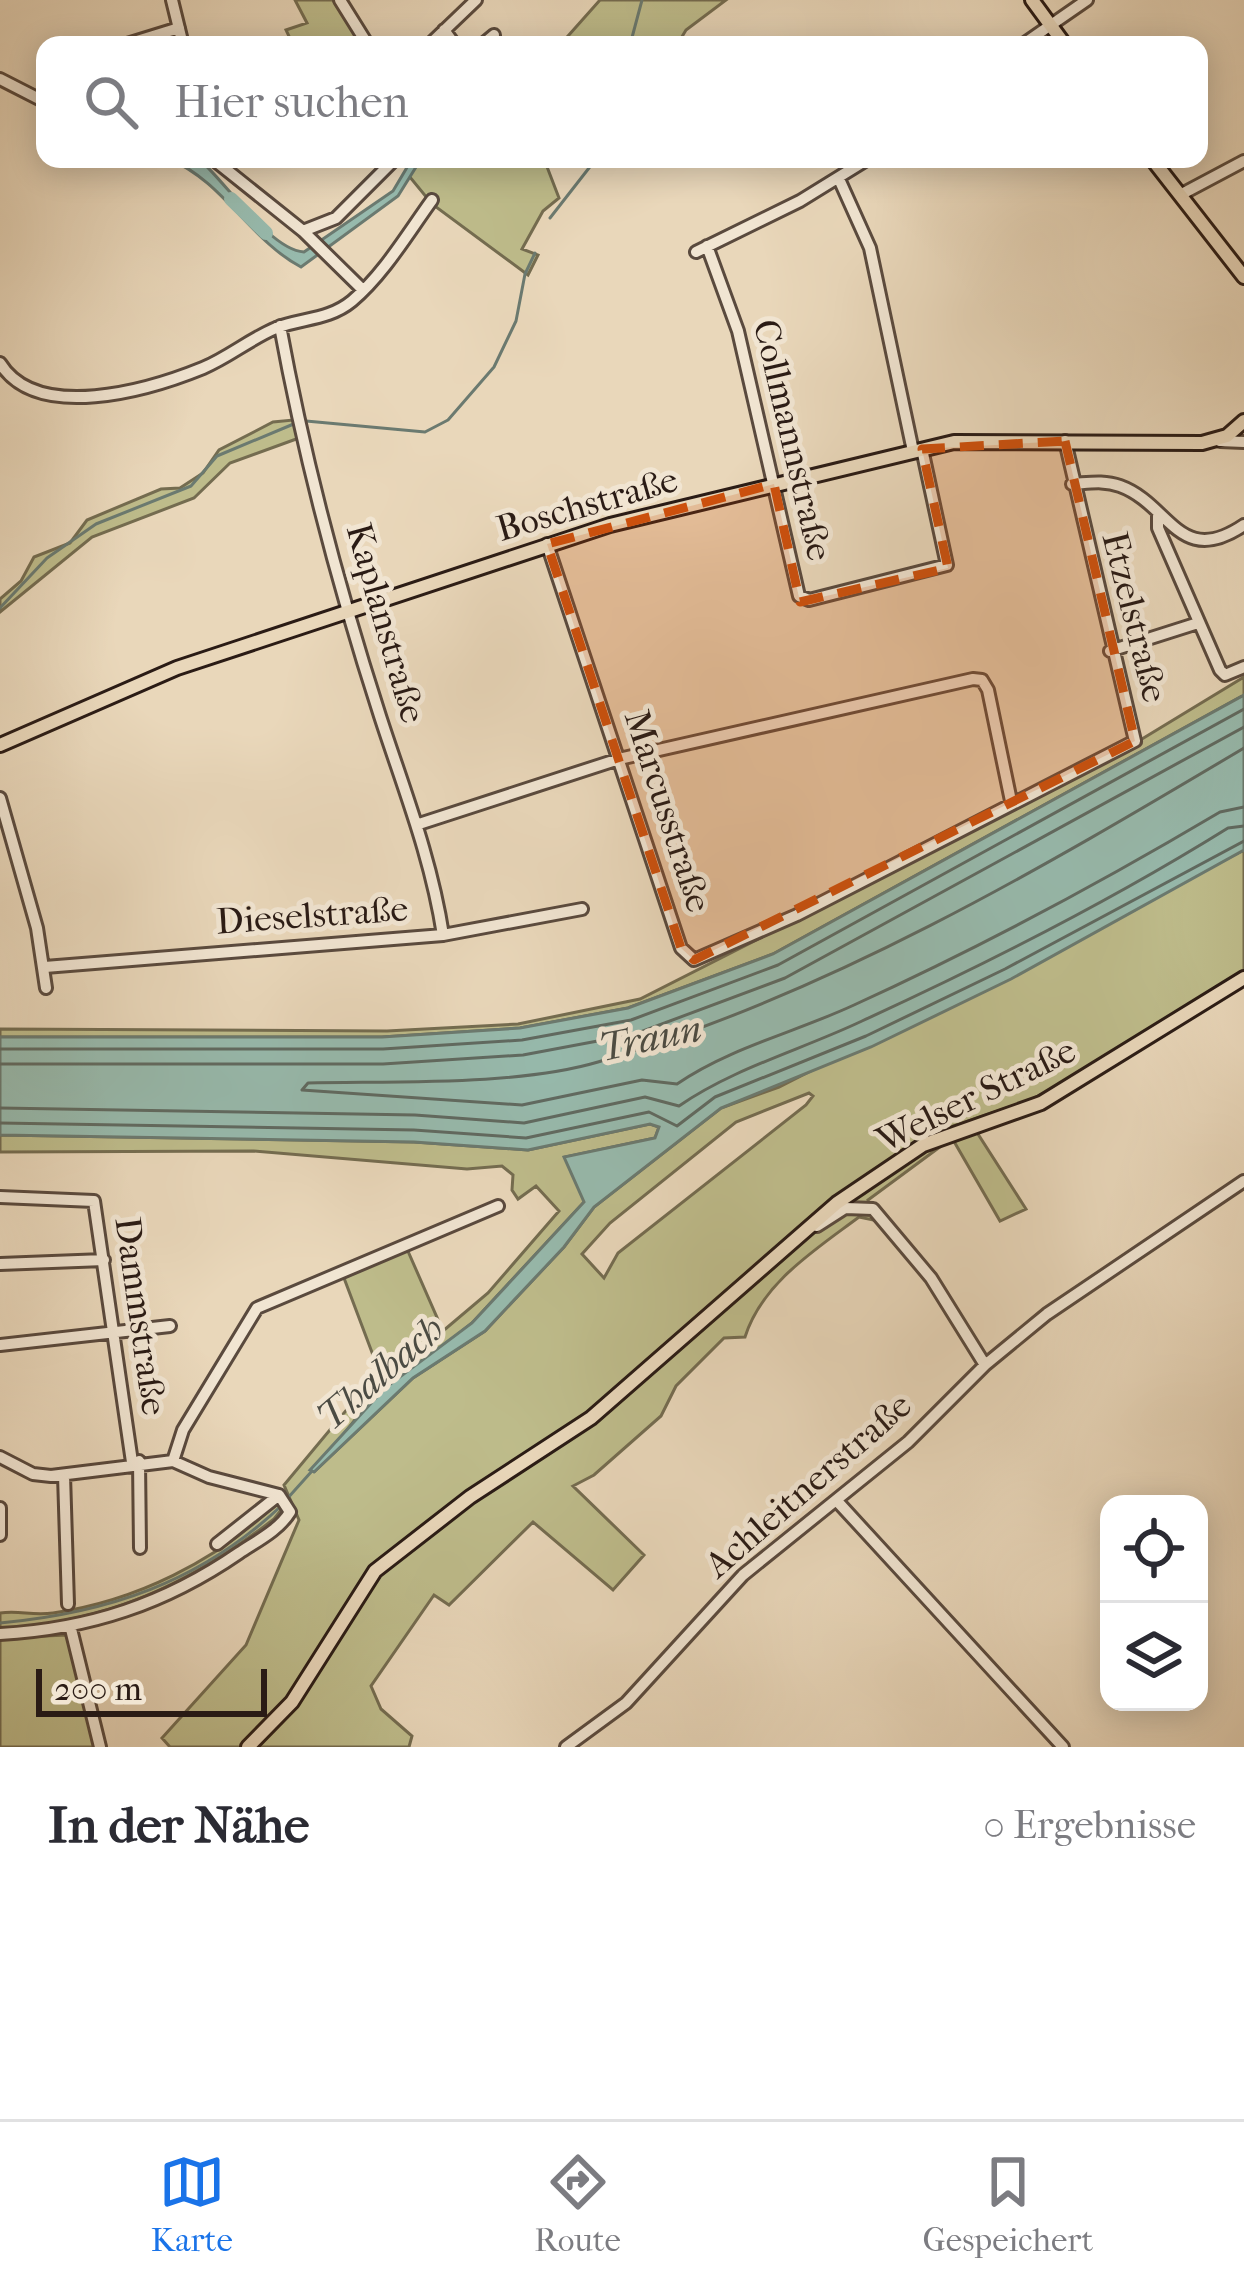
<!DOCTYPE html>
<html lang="de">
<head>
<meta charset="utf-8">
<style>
  body { margin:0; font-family:"IM FELL French Canon",serif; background:#f2f2f3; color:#2b2b33 }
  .controls { position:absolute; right:36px; bottom:36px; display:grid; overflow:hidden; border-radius:24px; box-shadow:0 6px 30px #0003 }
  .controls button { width:108px; height:108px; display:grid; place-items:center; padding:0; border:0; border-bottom:3px solid #e1e1e2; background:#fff; color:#2b2b33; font:60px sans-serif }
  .scale { position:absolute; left:36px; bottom:30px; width:231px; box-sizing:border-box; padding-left:12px; border:6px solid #2a1b15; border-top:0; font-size:33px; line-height:42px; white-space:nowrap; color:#2a1b15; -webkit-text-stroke:9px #f1e5d2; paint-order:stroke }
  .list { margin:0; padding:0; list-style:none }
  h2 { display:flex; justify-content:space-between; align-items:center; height:156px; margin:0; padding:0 48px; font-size:51px }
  h2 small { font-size:39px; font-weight:400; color:#7c7c81 }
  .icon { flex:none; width:66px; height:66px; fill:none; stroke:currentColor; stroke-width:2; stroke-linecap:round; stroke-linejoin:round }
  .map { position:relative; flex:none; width:1244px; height:1747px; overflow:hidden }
  .search { position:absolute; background:#fff; box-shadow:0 6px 30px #0003; left:36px; right:36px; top:36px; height:132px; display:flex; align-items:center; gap:30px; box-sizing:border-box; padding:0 42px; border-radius:24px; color:#7c7c81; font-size:45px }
  .sheet { height:372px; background:#fff }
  nav { display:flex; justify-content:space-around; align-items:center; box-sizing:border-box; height:168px; border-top:3px solid #e1e1e2; background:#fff; font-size:33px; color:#7c7c81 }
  nav a { display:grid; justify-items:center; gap:6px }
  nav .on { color:#1a73e8 }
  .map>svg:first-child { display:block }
</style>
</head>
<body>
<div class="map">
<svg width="1244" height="1747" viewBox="0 0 1244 1747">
  <rect width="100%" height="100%" fill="#e9d7ba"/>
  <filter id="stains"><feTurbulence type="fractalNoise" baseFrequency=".00167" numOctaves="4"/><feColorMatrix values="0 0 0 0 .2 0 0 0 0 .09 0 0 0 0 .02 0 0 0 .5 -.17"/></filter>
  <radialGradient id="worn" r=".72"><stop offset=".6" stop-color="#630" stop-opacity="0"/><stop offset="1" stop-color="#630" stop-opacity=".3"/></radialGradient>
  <!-- green -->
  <path fill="#bebc8b" stroke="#746c50" stroke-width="3" fill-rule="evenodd" d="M295,0H333L357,38L293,45L286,30L307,23Z
    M600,0H726L686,30L677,45H560Z
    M421,159H544L559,198L543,211L522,249L538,255L528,275L432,204L409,176Z
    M293,420L299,438L230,463L194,498L92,537L0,612V599L21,581L34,557L70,543L87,520L161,489L180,488L203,473L219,450L273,422Z
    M1244,677V695L773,954L628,1008L520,1028L382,1037H0V1029L387,1031L518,1024L640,999L940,847L1137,742Z
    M1244,850V972L1069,1080L1030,1100L953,1126V1136L976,1131L1026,1209L1000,1221L952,1138L868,1200L878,1221L859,1217C815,1250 762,1283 745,1337L724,1338L676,1386L661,1416L594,1475L573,1486L644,1555L613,1590L533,1522L449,1605L434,1595L371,1686L381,1709L412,1736L409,1747H170L162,1738L246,1645L299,1520L284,1485L379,1371L344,1278L407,1249L443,1331L488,1293L559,1211L536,1186L518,1199L512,1190L513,1175L502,1166L467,1169L254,1151L0,1152V1135L414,1142L528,1150L650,1124L659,1127L655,1138L565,1157L585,1201L472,1323L361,1412L314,1472L413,1378L485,1331L564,1247L594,1207L721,1108L779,1087ZM809,1093L813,1096L806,1105L618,1253L604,1278L582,1254L610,1223L736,1122Z
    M276,1504L282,1509L274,1519C187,1586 110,1621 0,1629V1613C20,1610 31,1616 53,1613C136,1601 216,1561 276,1504Z
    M67,1635L95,1747H0V1638Z"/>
  <!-- water -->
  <path fill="#97baad" stroke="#6b7a70" stroke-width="3" d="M169,159H199C225,181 270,250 304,252L393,191L412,159H421L398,196L301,267C250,240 223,181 169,159Z
    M1244,695V850L1011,979L871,1047L721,1108L594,1207L564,1247L485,1331L413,1378L314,1472L310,1470L385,1388L472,1323L584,1202L564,1157L655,1138L659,1127L650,1124L528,1150L414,1142L0,1135V1037H382L520,1028L628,1008L773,954Z"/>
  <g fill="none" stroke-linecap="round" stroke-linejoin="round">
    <!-- shore -->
    <path stroke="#606a61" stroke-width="3" d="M1244,748C1039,870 827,995 598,1062C517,1086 393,1081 308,1083L302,1090L522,1105L642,1080L677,1084C729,1048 796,1032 854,1005C979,948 1102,882 1220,812L1244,807
      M0,1049H383L522,1040L631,1020L778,965L1244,709
      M0,1064H383L523,1055L635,1034L785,978L1244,727
      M0,1108L415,1115L524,1123L645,1097L679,1106C734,1068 801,1050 862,1021C984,965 1114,899 1228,828L1244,826
      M0,1123L414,1130L526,1138L649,1112L677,1126L715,1097L866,1036L1005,969L1244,841"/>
    <!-- stream -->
    <path stroke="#6b7a70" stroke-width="3" d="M630,45L642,0
      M550,218L596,159
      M306,421L425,432L448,420L494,367L516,321L525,274L535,253
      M0,608L47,558L96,524L191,486L217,456L296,423
      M286,1500L312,1471
      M0,1623C108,1613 200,1582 280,1507"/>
    <!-- river -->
    <path stroke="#97baad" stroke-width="14" d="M231,199L266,233"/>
    <!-- minor casing -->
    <g stroke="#5a4a3e" stroke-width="16">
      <path id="minor" d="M172,0L183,45
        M340,0L368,45
        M444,30L455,45
        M124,45L179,28
        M429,45L476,0
        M482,45L494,35
        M1022,45L1087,0
        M0,79L45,102
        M213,159L303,231L336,218L395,159
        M839,179L870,248L913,451
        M1180,195L1244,161
        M303,231L363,290
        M707,246L738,331L799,596L809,600L947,565L922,449
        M696,252L800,201L868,159
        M280,326C304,457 339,589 380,716C404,790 431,857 443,935
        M0,363C37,423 149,390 203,368C229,357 250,339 276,328C302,318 329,320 352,301C384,274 408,233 432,200
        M1220,441L1244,442
        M1072,484C1089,483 1104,480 1120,486C1170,504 1179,569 1244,525
        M1158,516V528L1220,670L1225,675L1244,667
        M547,544L681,948L694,960L797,915L1135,741L1065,441
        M1110,651L1198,623
        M0,798L37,928L46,988
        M419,824L619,759L973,679L982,680L988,690L1011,801
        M45,967L443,935L582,909
        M0,1197L94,1201L132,1462
        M817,1226L845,1208L873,1209L931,1278L985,1365
        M0,1264L104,1260
        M0,1345L170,1326
        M0,1457L33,1474L51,1476L173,1461L209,1477L279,1495L290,1512C279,1530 257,1541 239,1553C165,1604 89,1629 0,1634
        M139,1461L140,1548
        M173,1461L183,1430L257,1308L498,1206
        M64,1475L68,1604
        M837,1501L1063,1747
        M0,1508V1535
        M217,1544L279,1495
        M71,1629L100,1747
        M566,1747L626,1703L743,1575L908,1442L985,1365L1047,1314L1244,1181"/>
    </g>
    <!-- major casing -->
    <g stroke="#2a1b15" stroke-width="18">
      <path id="major" d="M1032,0L1065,45
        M1152,159L1244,277
        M0,745L177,668L610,525L954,442L1202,443L1227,436L1244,421
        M248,1747L292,1702L375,1571L470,1497L591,1418L837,1203L923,1145L1041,1103L1244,978"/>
    </g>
    <!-- minor -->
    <use href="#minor" stroke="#f1e5d2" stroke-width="10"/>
    <!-- major -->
    <use href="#major" stroke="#e9d7ba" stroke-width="12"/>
  </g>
  <!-- marked area -->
  <path fill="#cc500d" fill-opacity="0.2" stroke="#cc500d" stroke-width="9" stroke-dasharray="24 15" stroke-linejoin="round" d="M1065,441L1135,741L694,960L681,948L547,544L774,484L800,602L948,568L922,449Z"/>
  <g text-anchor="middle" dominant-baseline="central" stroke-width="10" stroke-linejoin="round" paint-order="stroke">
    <!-- street labels -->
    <g font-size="36" fill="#2a1b15" stroke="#f1e5d2">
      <text transform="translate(793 440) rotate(77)">Collmannstraße</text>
      <text transform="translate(587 504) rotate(-16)">Boschstraße</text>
      <text transform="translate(1135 617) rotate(76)">Etzelstraße</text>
      <text transform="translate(386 623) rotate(74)">Kaplanstraße</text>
      <text transform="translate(668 811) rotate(72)">Marcusstraße</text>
      <text transform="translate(312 915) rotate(-4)">Dieselstraße</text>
      <text transform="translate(976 1095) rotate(-26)">Welser Straße</text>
      <text transform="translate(141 1316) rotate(82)">Dammstraße</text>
      <text transform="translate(808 1485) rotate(-41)">Achleitnerstraße</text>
    </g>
    <!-- water labels -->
    <g font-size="39" font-style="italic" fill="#4b4b43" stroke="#f1e5d2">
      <text transform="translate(650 1038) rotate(-12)">Traun</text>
      <text transform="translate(380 1373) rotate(-41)">Thalbach</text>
    </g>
  </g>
  <rect width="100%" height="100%" filter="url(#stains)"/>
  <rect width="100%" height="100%" fill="url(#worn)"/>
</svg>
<div class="controls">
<button><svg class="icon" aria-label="locate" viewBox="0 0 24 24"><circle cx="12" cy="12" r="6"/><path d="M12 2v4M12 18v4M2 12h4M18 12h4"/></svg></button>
<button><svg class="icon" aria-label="layers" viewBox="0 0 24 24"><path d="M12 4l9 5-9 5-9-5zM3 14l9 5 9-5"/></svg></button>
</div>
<div class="scale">200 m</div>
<div class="search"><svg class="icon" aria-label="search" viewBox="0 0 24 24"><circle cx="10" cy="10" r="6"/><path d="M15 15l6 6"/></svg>Hier suchen</div>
</div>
<section class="sheet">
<h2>In der Nähe<small>0 Ergebnisse</small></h2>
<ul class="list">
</ul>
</section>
<nav>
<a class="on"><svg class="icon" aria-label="map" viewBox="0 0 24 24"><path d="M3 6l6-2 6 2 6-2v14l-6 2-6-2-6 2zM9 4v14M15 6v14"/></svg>Karte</a>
<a><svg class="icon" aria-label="directions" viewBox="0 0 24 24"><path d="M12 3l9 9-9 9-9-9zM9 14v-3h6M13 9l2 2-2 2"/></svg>Route</a>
<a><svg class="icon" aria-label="saved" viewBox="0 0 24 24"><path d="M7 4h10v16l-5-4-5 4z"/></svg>Gespeichert</a>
</nav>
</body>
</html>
